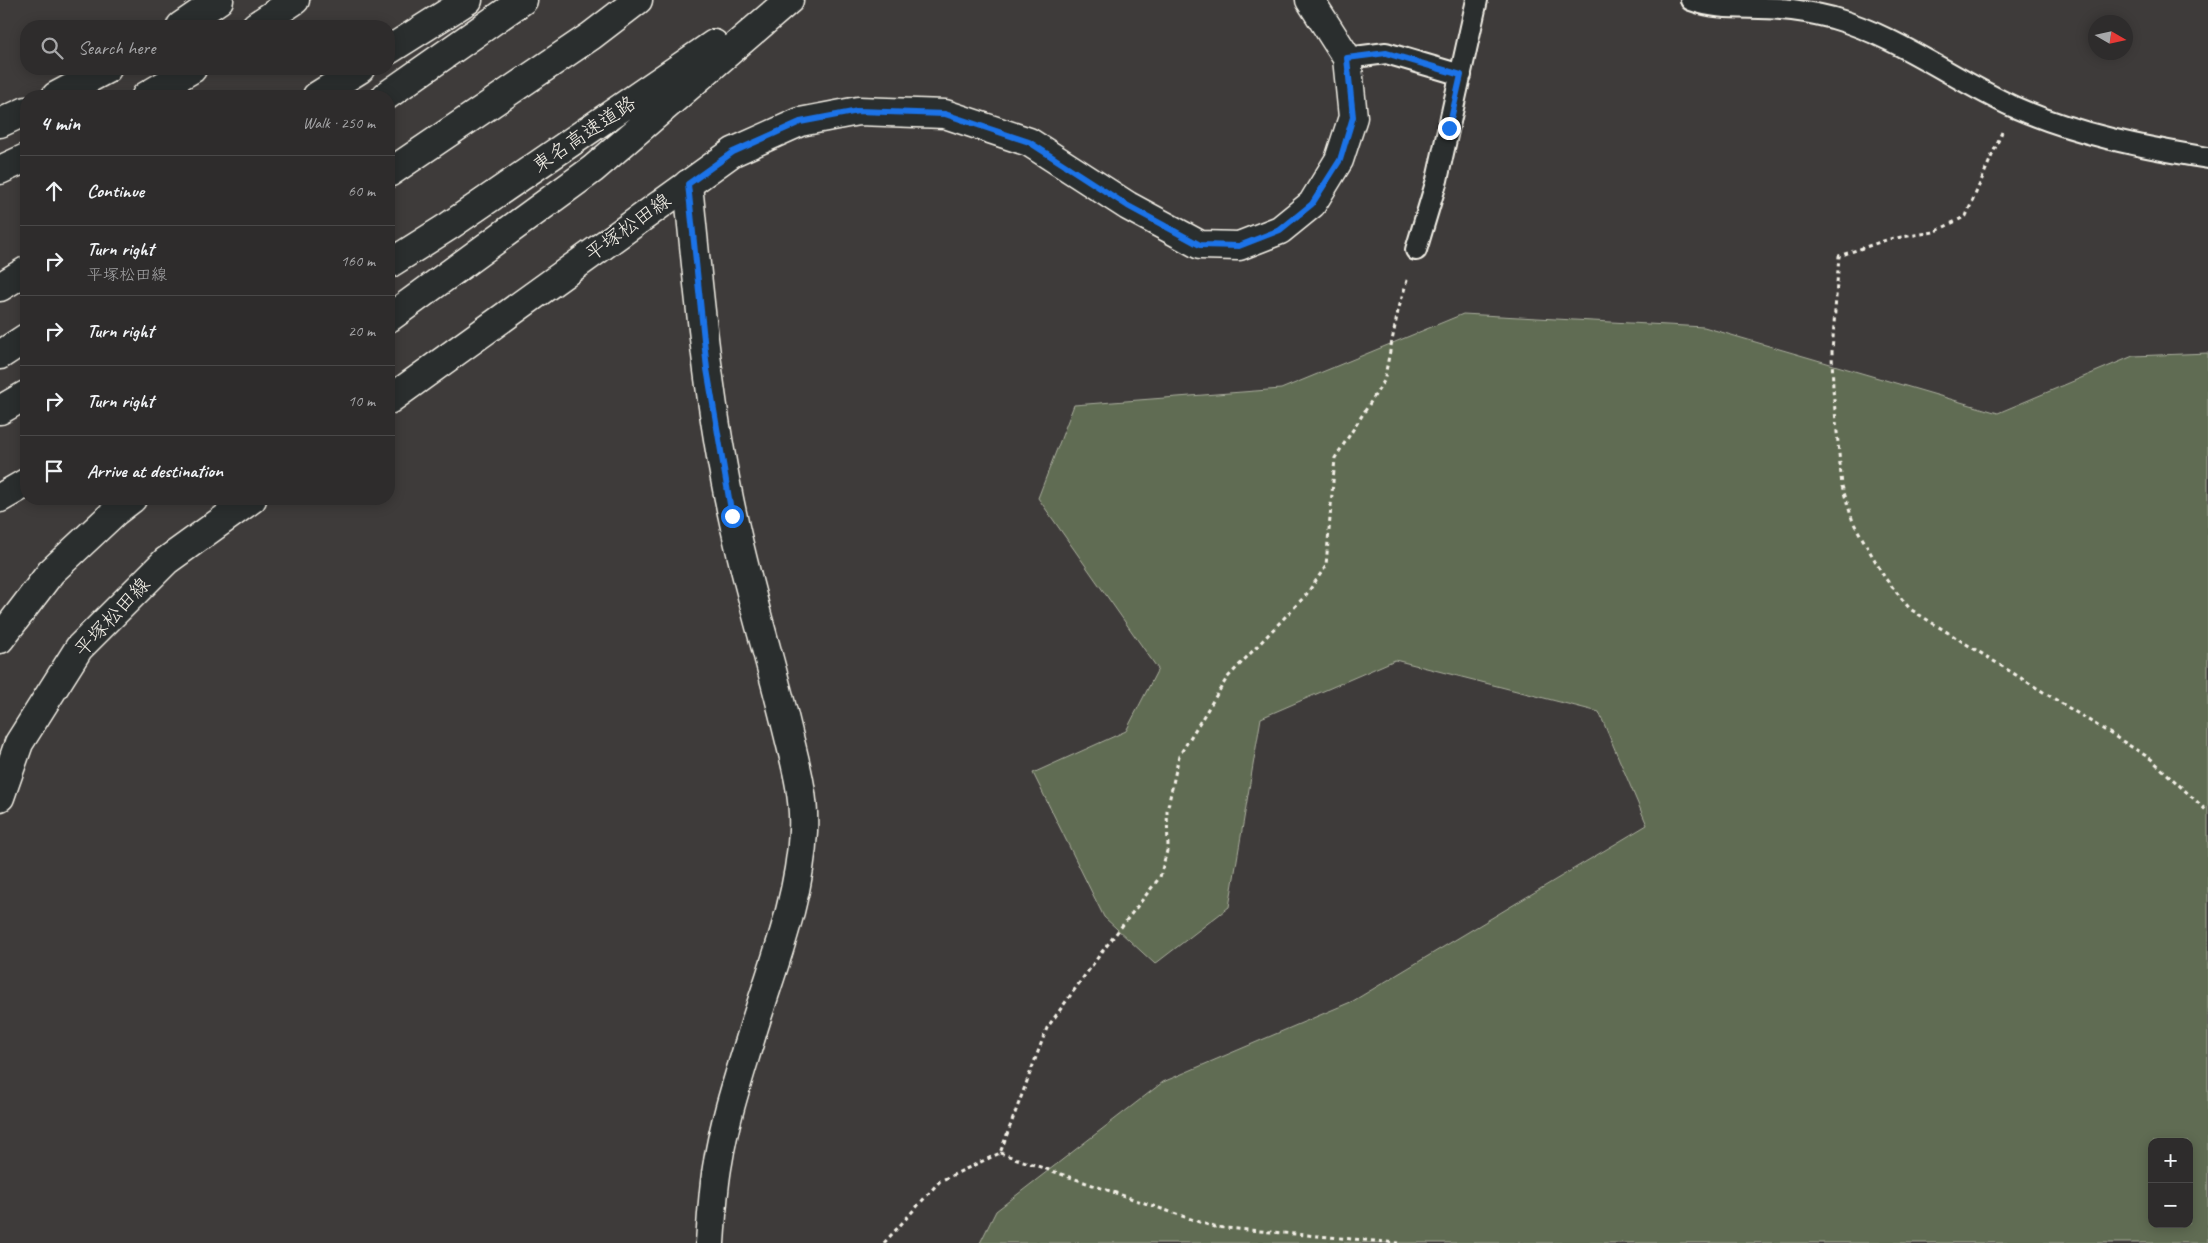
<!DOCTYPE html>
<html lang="en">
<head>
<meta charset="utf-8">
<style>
  body { margin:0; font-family:Caveat,"Klee One",sans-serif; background:#3a3838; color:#f1f3f6 }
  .controls { position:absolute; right:15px; bottom:15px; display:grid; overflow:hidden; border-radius:10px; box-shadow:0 2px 12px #0003 }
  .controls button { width:45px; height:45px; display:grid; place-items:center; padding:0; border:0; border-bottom:1px solid #494848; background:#2e2c2c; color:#f1f3f6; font:25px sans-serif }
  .compass { position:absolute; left:2088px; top:15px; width:45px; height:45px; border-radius:50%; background:#2e2c2c; box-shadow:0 2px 12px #0003; rotate:99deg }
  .stop { position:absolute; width:15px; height:15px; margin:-11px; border:4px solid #1a73e8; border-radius:50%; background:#fff }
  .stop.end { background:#1a73e8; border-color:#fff; box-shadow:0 1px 5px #0008 }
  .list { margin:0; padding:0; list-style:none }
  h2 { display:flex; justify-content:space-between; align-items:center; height:65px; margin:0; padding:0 20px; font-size:21px }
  h2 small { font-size:16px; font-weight:400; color:#a7a7a9 }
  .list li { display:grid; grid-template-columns:32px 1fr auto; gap:15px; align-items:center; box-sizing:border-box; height:70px; padding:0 20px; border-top:1px solid #494848 }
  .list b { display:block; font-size:19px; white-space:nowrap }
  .list p { margin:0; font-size:16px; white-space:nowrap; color:#a7a7a9 }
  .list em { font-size:16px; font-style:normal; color:#a7a7a9 }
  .icon { flex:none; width:28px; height:28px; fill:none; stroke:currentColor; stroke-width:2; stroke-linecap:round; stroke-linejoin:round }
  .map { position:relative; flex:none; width:2208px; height:1243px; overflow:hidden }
  .search { position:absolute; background:#2e2c2c; box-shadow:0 2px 12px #0003; left:20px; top:20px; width:375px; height:55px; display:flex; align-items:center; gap:12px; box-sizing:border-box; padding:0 18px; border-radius:20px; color:#a7a7a9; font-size:19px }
  .panel { position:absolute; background:#2e2c2c; box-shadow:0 2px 12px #0003; left:20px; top:90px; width:375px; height:415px; border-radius:20px }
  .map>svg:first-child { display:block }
</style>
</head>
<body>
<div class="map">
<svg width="2208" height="1243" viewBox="0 0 2208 1243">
  <rect width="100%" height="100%" fill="#3e3b3a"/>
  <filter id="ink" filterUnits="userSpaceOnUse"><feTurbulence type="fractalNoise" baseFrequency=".02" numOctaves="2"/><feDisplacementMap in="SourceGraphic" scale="10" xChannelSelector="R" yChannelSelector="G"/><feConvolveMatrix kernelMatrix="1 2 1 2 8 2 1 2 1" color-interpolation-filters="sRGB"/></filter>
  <g filter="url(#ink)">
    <!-- green -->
    <path fill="#616c53" stroke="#aaae9e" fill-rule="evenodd" d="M1463,314L1704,327L1998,413L2133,356L2208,353V1243H980L996,1211L1163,1082L1353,1001L1647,825L1599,712L1395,660L1261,718L1229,907L1155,964L1104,917L1033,773L1126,731L1158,669L1038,498L1074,405L1281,389ZM2152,1142H2189V1224H2152Z"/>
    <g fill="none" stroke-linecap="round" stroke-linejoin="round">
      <!-- lane casing -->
      <g stroke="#f4f1e8" stroke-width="24">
        <path id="lane" d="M1691,0C1720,11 1750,6 1781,9C1798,10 1817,14 1833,18C1897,36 1954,80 2014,107C2076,134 2141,147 2208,158
          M1347,58L1386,53L1461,75
          M1416,250L1437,180L1477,0"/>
      </g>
      <!-- street casing -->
      <g stroke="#f4f1e8" stroke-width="31">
        <path id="street" d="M688,184C699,296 709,408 733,518C748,589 770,658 787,729C795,762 805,796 803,831C800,899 773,965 753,1030C740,1074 725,1117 718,1162C713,1188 712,1216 710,1243"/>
      </g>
      <!-- primary casing -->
      <g stroke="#f4f1e8" stroke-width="31">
        <path id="primary" d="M389,400L733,152L800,122L858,111L945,114L1029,142L1128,206L1200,245L1239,246L1280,230L1312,204L1339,160L1353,117L1347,58L1310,0
          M0,797L19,743L79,648L166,561L252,499"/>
      </g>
      <!-- highway casing -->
      <g stroke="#f4f1e8" stroke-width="31">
        <path id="highway" d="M181,26L219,0
          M256,26L295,0
          M389,50L468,0
          M56,96L107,69
          M146,96L192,69
          M317,96L360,69
          M386,96L523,0
          M0,123L26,111
          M0,170L26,158
          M389,173L591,36L638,0
          M389,264L449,226L714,44
          M0,287L26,271
          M389,318L593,169L789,0
          M0,355L26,338
          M0,410L26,395
          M0,498L26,483
          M0,639L51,572L115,512L132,499"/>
      </g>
      <!-- path -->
      <path stroke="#f4f1e8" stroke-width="3" stroke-dasharray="4 4" stroke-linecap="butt" d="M2002,132L1966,216L1934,232L1889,239L1839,256L1832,352L1833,389L1842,486L1853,522L1885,578L1910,609L2151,759L2208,812
        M1000,1153L1214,1227L1398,1243
        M884,1243L940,1181L1000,1153L1047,1028L1101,953L1160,877L1168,847L1167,811L1179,756L1227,678L1306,595L1326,566L1335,458L1384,381L1398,311L1408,277"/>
      <!-- lane -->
      <use href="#lane" stroke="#2a2d2e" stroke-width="20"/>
      <!-- street -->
      <use href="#street" stroke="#2a2d2e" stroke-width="28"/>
      <!-- primary -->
      <use href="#primary" stroke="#2a2d2e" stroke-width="28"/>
      <!-- highway -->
      <use href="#highway" stroke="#2a2d2e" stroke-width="28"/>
    </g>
  </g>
  <g fill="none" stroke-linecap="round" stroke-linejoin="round" filter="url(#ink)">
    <!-- route -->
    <path stroke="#1a73e8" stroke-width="6" d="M732,516L707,369L688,184L733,152L800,122L858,111L945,114L1029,142L1128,206L1200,245L1239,246L1280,230L1312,204L1340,160L1353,117L1347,58L1386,53L1461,75L1449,128"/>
  </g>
  <g text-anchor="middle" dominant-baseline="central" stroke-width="4" stroke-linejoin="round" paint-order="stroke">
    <!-- street labels -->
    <g font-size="20" fill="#f4f1e8" stroke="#2a2d2e">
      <text transform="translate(584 134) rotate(-34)">東名高速道路</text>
      <text transform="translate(628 227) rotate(-36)">平塚松田線</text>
      <text transform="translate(112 617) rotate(-47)">平塚松田線</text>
    </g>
  </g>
</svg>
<div class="controls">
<button>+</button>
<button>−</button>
</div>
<svg class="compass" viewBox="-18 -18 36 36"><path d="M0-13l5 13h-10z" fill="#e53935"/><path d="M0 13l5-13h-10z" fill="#a7a7a9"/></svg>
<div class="stop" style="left:732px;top:516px"></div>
<div class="stop end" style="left:1449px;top:128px"></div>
<div class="search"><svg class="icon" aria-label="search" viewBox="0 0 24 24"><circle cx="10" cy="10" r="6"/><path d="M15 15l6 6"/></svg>Search here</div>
<section class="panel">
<h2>4 min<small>Walk · 250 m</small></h2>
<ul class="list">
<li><svg class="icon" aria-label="ahead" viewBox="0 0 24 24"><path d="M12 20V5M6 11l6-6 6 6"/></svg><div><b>Continue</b></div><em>60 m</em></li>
<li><svg class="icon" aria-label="right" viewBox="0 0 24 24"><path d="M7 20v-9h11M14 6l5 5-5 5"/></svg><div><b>Turn right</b><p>平塚松田線</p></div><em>160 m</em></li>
<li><svg class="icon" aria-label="right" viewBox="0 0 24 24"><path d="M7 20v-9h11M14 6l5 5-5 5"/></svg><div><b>Turn right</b></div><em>20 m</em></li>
<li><svg class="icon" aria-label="right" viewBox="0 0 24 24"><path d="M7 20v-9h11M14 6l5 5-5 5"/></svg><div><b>Turn right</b></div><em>10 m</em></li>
<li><svg class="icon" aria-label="arrive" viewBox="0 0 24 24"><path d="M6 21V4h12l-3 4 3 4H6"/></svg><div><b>Arrive at destination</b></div></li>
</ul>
</section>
</div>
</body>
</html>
